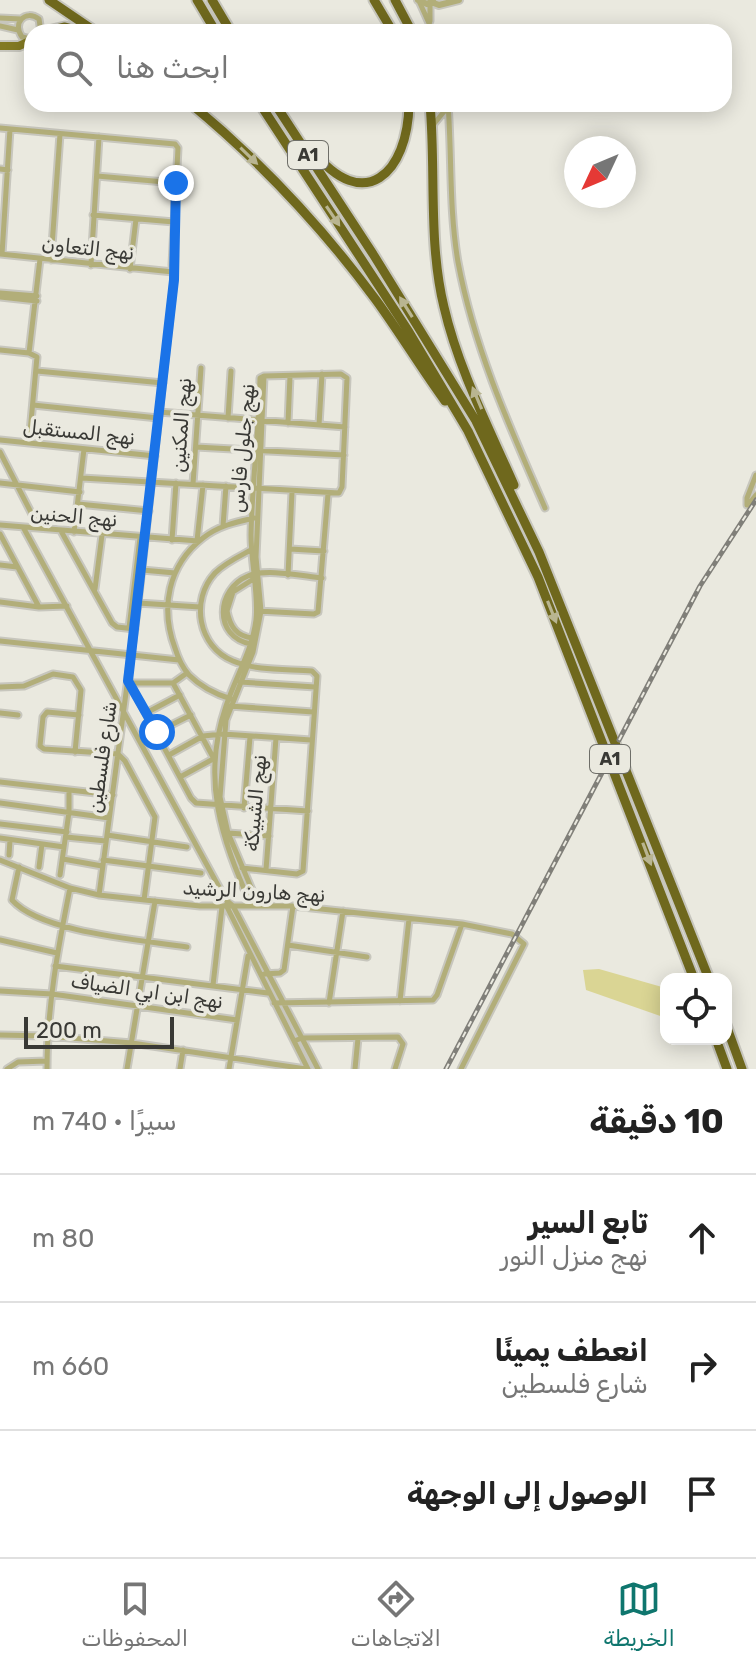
<!DOCTYPE html>
<html lang="ar">
<head>
<meta charset="utf-8">
<style>
  body { margin:0; font-family:Rubik,"Noto Sans Arabic",sans-serif; background:#f6f6f6; color:#222; direction:rtl }
  .controls { position:absolute; right:24px; bottom:24px; display:grid; overflow:hidden; border-radius:16px; box-shadow:0 4px 20px #0003 }
  .controls button { width:72px; height:72px; display:grid; place-items:center; padding:0; border:0; border-bottom:2px solid #e0e0e0; background:#fff; color:#222; font:40px sans-serif }
  .compass { position:absolute; left:564px; top:136px; width:72px; height:72px; border-radius:50%; background:#fff; box-shadow:0 4px 20px #0003; rotate:226deg }
  .scale { position:absolute; left:24px; bottom:20px; width:150px; box-sizing:border-box; padding-left:8px; border:4px solid #393935; border-top:0; font-size:22px; line-height:28px; white-space:nowrap; color:#393935; -webkit-text-stroke:6px #eae9df; paint-order:stroke }
  .stop { position:absolute; width:24px; height:24px; margin:-18px; border:6px solid #1a73e8; border-radius:50%; background:#fff }
  .stop.end { background:#1a73e8; border-color:#fff; box-shadow:0 2px 8px #0008 }
  .list { margin:0; padding:0; list-style:none }
  h2 { display:flex; justify-content:space-between; align-items:center; height:104px; margin:0; padding:0 32px; font-size:34px }
  h2 small { font-size:26px; font-weight:400; color:#767676 }
  .list li { display:grid; grid-template-columns:52px 1fr auto; gap:24px; align-items:center; box-sizing:border-box; height:128px; padding:0 32px; border-top:2px solid #e0e0e0 }
  .list b { display:block; font-size:30px; white-space:nowrap }
  .list p { margin:0; font-size:26px; white-space:nowrap; color:#767676 }
  .list em { font-size:26px; font-style:normal; color:#767676 }
  .icon { flex:none; width:44px; height:44px; fill:none; stroke:currentColor; stroke-width:2; stroke-linecap:round; stroke-linejoin:round }
  .map { position:relative; flex:none; width:756px; height:1069px; overflow:hidden; direction:ltr }
  .search { position:absolute; background:#fff; box-shadow:0 4px 20px #0003; left:24px; right:24px; top:24px; height:88px; display:flex; align-items:center; gap:20px; box-sizing:border-box; padding:0 28px; border-radius:24px; color:#767676; font-size:30px }
  .sheet { height:488px; background:#fff }
  nav { display:flex; justify-content:space-around; align-items:center; box-sizing:border-box; height:112px; border-top:2px solid #e0e0e0; background:#fff; font-size:22px; color:#767676 }
  nav a { display:grid; justify-items:center; gap:4px }
  nav .on { color:#0f766e }
  .map>svg:first-child { display:block }
</style>
</head>
<body>
<div class="map">
<svg width="756" height="1069" viewBox="0 0 756 1069">
  <rect width="100%" height="100%" fill="#eae9df"/>
  <!-- green -->
  <path fill="#dad594" d="M599,969L662,987L666,997V1018L586,990L583,970Z"/>
  <g fill="none" stroke-linecap="round" stroke-linejoin="round">
    <!-- minor casing -->
    <g stroke="#c7c6bd" stroke-width="9">
      <path id="minor" d="M419,1L433,32
        M430,3V21
        M0,18L21,19
        M0,26L18,30
        M31,39L22,37C12,23 25,9 39,19L41,32
        M448,104C452,157 449,209 458,262C474,348 510,428 545,508
        M433,125L447,108
        M0,128L175,144L178,148L172,265L174,280L138,603L99,895
        M0,169L8,170
        M97,176L176,183
        M93,215L174,222
        M0,254L173,272
        M2,254L10,129
        M51,260L60,134
        M91,265L99,137
        M130,269L136,219
        M0,293L37,296
        M0,297L37,301
        M0,350L29,353L37,357L29,443
        M29,353L40,259
        M37,371L163,383
        M33,405L158,418
        M159,412L345,427
        M228,418L231,371
        M288,423L290,376
        M319,425L322,374
        M0,440L155,456
        M196,447L344,455
        M0,452L39,528
        M82,478L339,493L342,487L347,378L341,374L264,376
        M0,483L80,492
        M193,484L201,368
        M78,504L149,511
        M747,505V498L756,475
        M748,505L756,495
        M0,525L198,541
        M223,526L226,486
        M23,527L226,900L233,906L318,1069
        M61,531L112,623L117,627L135,629
        M74,532L84,449
        M0,534L39,607
        M172,540L176,483
        M197,541L203,485
        M290,549L324,551
        M0,565L17,567
        M142,570L175,573
        M288,575L292,492
        M95,589L102,535
        M0,602L39,607L67,606
        M138,603L200,607
        M258,611L314,614L318,612L328,494
        M129,628L140,538
        M252,638C236,636 230,626 227,611L233,592L255,578
        M0,641L179,660
        M251,644C213,637 216,589 248,576C266,568 302,576 322,578
        M129,682L191,798L196,803L308,811
        M240,682L315,687
        M130,683H173L187,673
        M173,683L214,759
        M0,687L24,686L53,674L73,677L81,690L75,752
        M231,699C215,694 201,687 189,675C182,667 178,658 175,648C160,608 168,565 203,538C218,526 236,522 254,518
        M230,706L313,712
        M0,713L18,715
        M146,713L180,695
        M79,715L47,712L43,717L40,746L44,749L118,754L125,761L155,817L144,900
        M157,732L191,715
        M169,755L203,736L223,734L311,740
        M180,777L215,758
        M0,782L113,795
        M0,803L109,818
        M244,808L250,737
        M0,824L67,832
        M228,833L269,836
        M107,835L187,847
        M66,837L106,841
        M0,838L64,847
        M9,855L10,840
        M63,859L102,866
        M0,860L70,888L99,895L200,906H293L462,924L512,934L524,944L461,1069
        M103,860L201,873
        M19,867L12,900C41,933 143,940 187,947
        M39,867L42,844
        M242,868L297,874L303,871L317,676L312,671C287,669 256,671 233,661C198,647 190,600 215,573C225,563 238,557 251,550
        M266,870L276,738
        M60,875L69,812V790
        M258,904L228,833L220,797L226,720L253,652L261,611L256,557L264,376
        M226,905L308,1069
        M251,905C221,837 201,780 226,706C236,676 252,651 256,620C259,597 251,562 251,535C252,483 259,430 260,378L264,376
        M0,940L57,953
        M288,945L367,957
        M55,966L268,993
        M264,974L280,973L284,970L293,906
        M213,985L222,907
        M0,991L52,994L237,1020
        M400,1001L409,919
        M274,1003L433,1000L437,995L462,924
        M329,1003L343,911
        M0,1035L46,1036L132,1043L306,1069
        M294,1041L302,1038L398,1037L403,1044L395,1069
        M7,1069L18,1062L47,1061
        M47,1069C47,1007 58,948 70,888
        M127,1069L155,901
        M180,1069L183,1050
        M229,1069L248,956
        M355,1069L358,1038"/>
    </g>
    <!-- tertiary casing -->
    <g stroke="#c7c6bd" stroke-width="10">
      <path id="tertiary" d="M418,0L427,4L433,1
        M431,2L439,5L459,0"/>
    </g>
    <!-- primary casing -->
    <g stroke="#c7c6bd" stroke-width="12">
      <path id="primary" d="M0,46H19L32,40"/>
    </g>
    <!-- motorway casing -->
    <g stroke="#c7c6bd" stroke-width="13">
      <path id="motorway" d="M49,0L96,32
        M197,0L216,32
        M212,0L231,32
        M374,0L393,32
        M395,0L412,32
        M44,32L65,27L84,32
        M191,104C260,161 322,227 376,300C400,333 421,368 445,401
        M260,104L409,332L468,431L538,577L694,979
        M275,104L373,254L476,421L539,552L709,979
        M430,104C436,171 428,242 444,307C458,368 489,428 514,485
        M312,150C364,216 408,173 409,104
        M726,1025L742,1069
        M716,1039L727,1069"/>
    </g>
    <!-- minor -->
    <use href="#minor" stroke="#b2ae79" stroke-width="5"/>
    <!-- tertiary -->
    <use href="#tertiary" stroke="#b2ae79" stroke-width="6"/>
    <!-- primary -->
    <use href="#primary" stroke="#837a22" stroke-width="8"/>
    <!-- motorway -->
    <use href="#motorway" stroke="#6f681d" stroke-width="9"/>
    <!-- rail casing -->
    <g stroke="#807f79" stroke-width="5">
      <path id="rail" d="M619,740L700,586L756,500
        M446,1069L604,769"/>
    </g>
    <!-- rail -->
    <use href="#rail" stroke="#eae9df" stroke-width="2" stroke-dasharray="6" stroke-linecap="butt"/>
  </g>
  <!-- one-way arrows -->
  <defs><path id="oneway-solid" d="M-6-.8H1V-3.2L6.5 0L1 3.2V.8H-6Z" transform="scale(2)"/></defs>
  <g fill="#b9b591">
    <use href="#oneway-solid" transform="translate(249 156) rotate(44)"/>
    <use href="#oneway-solid" transform="translate(333 216) rotate(56)"/>
    <use href="#oneway-solid" transform="translate(406 307) rotate(-122)"/>
    <use href="#oneway-solid" transform="translate(477 398) rotate(-113)"/>
    <use href="#oneway-solid" transform="translate(552 612) rotate(68)"/>
    <use href="#oneway-solid" transform="translate(647 854) rotate(69)"/>
  </g>
  <g fill="none" stroke-linecap="round" stroke-linejoin="round">
    <!-- route -->
    <path stroke="#1a73e8" stroke-width="10" d="M157,732L128,681L174,280L176,183"/>
  </g>
  <g text-anchor="middle" dominant-baseline="central" stroke-width="7" stroke-linejoin="round" paint-order="stroke">
    <!-- shield labels -->
    <g fill="#eae9df" stroke="#6e6e68" stroke-width="2">
      <rect x="288" y="141" width="40" height="28" rx="6"/>
      <rect x="590" y="745" width="40" height="28" rx="6"/>
    </g>
    <g font-size="18" font-weight="bold" fill="#393935">
      <text x="308" y="155">A1</text>
      <text x="610" y="759">A1</text>
    </g>
    <!-- street labels -->
    <g font-size="20" fill="#393935" stroke="#eae9df">
      <text transform="translate(88 248) rotate(6)">نهج التعاون</text>
      <text transform="translate(181 425) rotate(-86)">نهج المكنين</text>
      <text transform="translate(79 432) rotate(6)">نهج المستقبل</text>
      <text transform="translate(242 448) rotate(-85)">نهج جلول فارس</text>
      <text transform="translate(74 516) rotate(5)">نهج الحنين</text>
      <text transform="translate(102 757) rotate(-82)">شارع فلسطين</text>
      <text transform="translate(255 803) rotate(-85)">نهج الشبيكة</text>
      <text transform="translate(254 891) rotate(3)">نهج هارون الرشيد</text>
      <text transform="translate(147 991) rotate(8)">نهج ابن ابي الضياف</text>
    </g>
  </g>
</svg>
<div class="controls">
<button><svg class="icon" aria-label="locate" viewBox="0 0 24 24"><circle cx="12" cy="12" r="6"/><path d="M12 2v4M12 18v4M2 12h4M18 12h4"/></svg></button>
</div>
<svg class="compass" viewBox="-18 -18 36 36"><path d="M0-13l5 13h-10z" fill="#e53935"/><path d="M0 13l5-13h-10z" fill="#767676"/></svg>
<div class="scale">200 m</div>
<div class="stop" style="left:157px;top:732px"></div>
<div class="stop end" style="left:176px;top:183px"></div>
<div class="search"><svg class="icon" aria-label="search" viewBox="0 0 24 24"><circle cx="10" cy="10" r="6"/><path d="M15 15l6 6"/></svg>ابحث هنا</div>
</div>
<section class="sheet">
<h2>10 دقيقة<small>سيرًا · 740 m</small></h2>
<ul class="list">
<li><svg class="icon" aria-label="ahead" viewBox="0 0 24 24"><path d="M12 20V5M6 11l6-6 6 6"/></svg><div><b>تابع السير</b><p>نهج منزل النور</p></div><em>80 m</em></li>
<li><svg class="icon" aria-label="right" viewBox="0 0 24 24"><path d="M7 20v-9h11M14 6l5 5-5 5"/></svg><div><b>انعطف يمينًا</b><p>شارع فلسطين</p></div><em>660 m</em></li>
<li><svg class="icon" aria-label="arrive" viewBox="0 0 24 24"><path d="M6 21V4h12l-3 4 3 4H6"/></svg><div><b>الوصول إلى الوجهة</b></div></li>
</ul>
</section>
<nav>
<a class="on"><svg class="icon" aria-label="map" viewBox="0 0 24 24"><path d="M3 6l6-2 6 2 6-2v14l-6 2-6-2-6 2zM9 4v14M15 6v14"/></svg>الخريطة</a>
<a><svg class="icon" aria-label="directions" viewBox="0 0 24 24"><path d="M12 3l9 9-9 9-9-9zM9 14v-3h6M13 9l2 2-2 2"/></svg>الاتجاهات</a>
<a><svg class="icon" aria-label="saved" viewBox="0 0 24 24"><path d="M7 4h10v16l-5-4-5 4z"/></svg>المحفوظات</a>
</nav>
</body>
</html>
